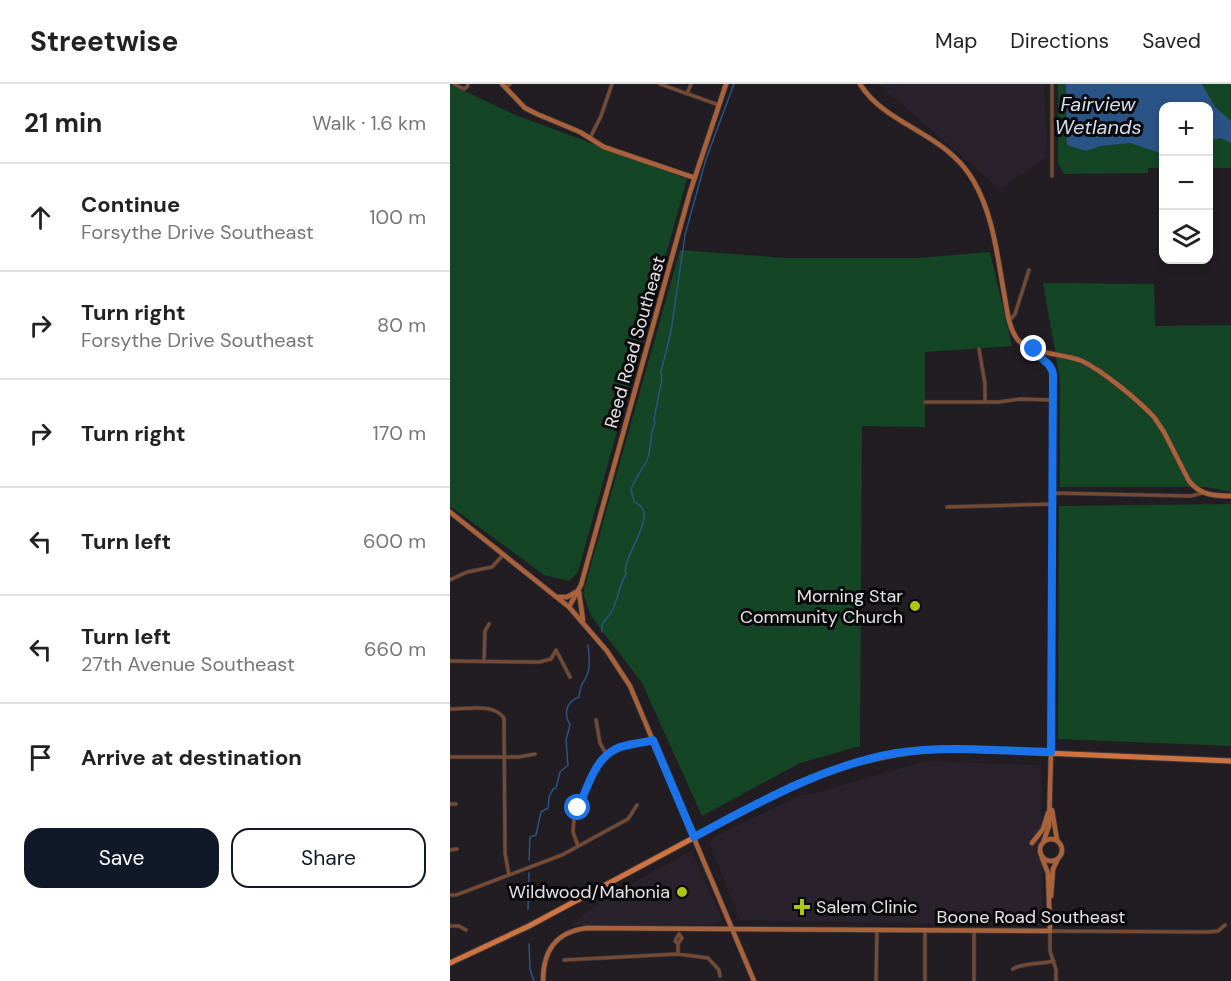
<!DOCTYPE html>
<html lang="en">
<head>
<meta charset="utf-8">
<style>
  body { margin:0; font-family:"DM Sans",sans-serif; background:#f2f2f2; color:#222 }
  .controls { position:absolute; right:18px; top:18px; display:grid; overflow:hidden; border-radius:12px; box-shadow:0 3px 9px #0003 }
  .controls button { width:54px; height:54px; display:grid; place-items:center; padding:0; border:0; border-bottom:2px solid #e0e0e0; background:#fff; color:#222; font:30px sans-serif }
  .stop { position:absolute; width:18px; height:18px; margin:-14px; border:4px solid #1a73e8; border-radius:50%; background:#fff }
  .stop.end { background:#1a73e8; border-color:#fff; box-shadow:0 2px 6px #0008 }
  .list { margin:0; padding:0; list-style:none }
  h2 { display:flex; justify-content:space-between; align-items:center; height:78px; margin:0; padding:0 24px; font-size:26px }
  h2 small { font-size:20px; font-weight:400; color:#767676 }
  .list li { display:grid; grid-template-columns:39px 1fr auto; gap:18px; align-items:center; box-sizing:border-box; height:108px; padding:0 24px; border-top:2px solid #e0e0e0 }
  .list b { display:block; font-size:22px; white-space:nowrap }
  .list p { margin:0; font-size:20px; white-space:nowrap; color:#767676 }
  .list em { font-size:20px; font-style:normal; color:#767676 }
  .actions { display:flex; gap:12px; padding:18px 24px }
  .actions a { flex:1; padding:14px 0; border:2px solid #111827; border-radius:18px; text-align:center; font-size:21px; color:#111827 }
  .actions .main { background:#111827; color:#fff }
  .icon { flex:none; width:33px; height:33px; fill:none; stroke:currentColor; stroke-width:2; stroke-linecap:round; stroke-linejoin:round }
  .map { position:relative; flex:none; width:781px; height:897px; overflow:hidden }
  header { display:flex; align-items:center; gap:36px; box-sizing:border-box; height:84px; padding:0 30px; background:#fff; border-bottom:2px solid #e0e0e0 }
  header strong { font-size:28px }
  nav { display:flex; gap:33px; margin-inline-start:auto; font-size:21px }
  main { display:flex }
  aside { flex:1; background:#fff }
  .map>svg:first-child { display:block }
</style>
</head>
<body>
<header>
<strong>Streetwise</strong>
<nav><a>Map</a><a>Directions</a><a>Saved</a></nav>
</header>
<main>
<aside>
<h2>21 min<small>Walk · 1.6 km</small></h2>
<ul class="list">
<li><svg class="icon" aria-label="ahead" viewBox="0 0 24 24"><path d="M12 20V5M6 11l6-6 6 6"/></svg><div><b>Continue</b><p>Forsythe Drive Southeast</p></div><em>100 m</em></li>
<li><svg class="icon" aria-label="right" viewBox="0 0 24 24"><path d="M7 20v-9h11M14 6l5 5-5 5"/></svg><div><b>Turn right</b><p>Forsythe Drive Southeast</p></div><em>80 m</em></li>
<li><svg class="icon" aria-label="right" viewBox="0 0 24 24"><path d="M7 20v-9h11M14 6l5 5-5 5"/></svg><div><b>Turn right</b></div><em>170 m</em></li>
<li><svg class="icon" aria-label="left" viewBox="0 0 24 24"><path d="M17 20v-9H6M10 6l-5 5 5 5"/></svg><div><b>Turn left</b></div><em>600 m</em></li>
<li><svg class="icon" aria-label="left" viewBox="0 0 24 24"><path d="M17 20v-9H6M10 6l-5 5 5 5"/></svg><div><b>Turn left</b><p>27th Avenue Southeast</p></div><em>660 m</em></li>
<li><svg class="icon" aria-label="arrive" viewBox="0 0 24 24"><path d="M6 21V4h12l-3 4 3 4H6"/></svg><div><b>Arrive at destination</b></div></li>
</ul>
<div class="actions"><a class="main">Save</a><a>Share</a></div>
</aside>
<div class="map">
<svg width="781" height="897" viewBox="0 0 781 897">
  <rect width="100%" height="100%" fill="#211d22"/>
  <!-- built -->
  <path fill="#29212c" d="M428,0H594L597,73L550,105Z
    M475,677L591,681L593,842L290,836L260,760L264,753L351,711L362,710Z
    M241,767L272,834L266,840L120,842L153,815Z"/>
  <!-- green -->
  <path fill="#144525" d="M0,0L63,30L237,95L128,488L119,497L94,491L0,422Z
    M608,0H781V84H759L758,22H714L713,84H698V89L614,90L608,79Z
    M230,166L336,174H468L540,168L562,262L475,268V343L412,342L410,662L350,679L252,732L192,599L141,532L133,509Z
    M593,199L704,200L705,242L781,241V408L756,403H610V295Z
    M781,420V662L608,655L609,422Z"/>
  <!-- water -->
  <path fill="#2a5386" d="M616,0H752L765,23L781,37V59L771,54L759,57L758,22H714L713,70L680,59L651,62L636,67L617,61Z"/>
  <g fill="none" stroke-linecap="round" stroke-linejoin="round">
    <!-- stream -->
    <path stroke="#2a5386" stroke-width="1.5" d="M152,548C150,537 158,535 162,527C168,515 169,502 176,490C170,473 213,428 184,418L181,405C185,395 192,386 197,376C202,364 199,351 205,339L204,335L212,295L211,288L221,247L235,151L256,75L284,0
      M79,776L80,753L86,751L91,728L98,724L99,713L103,705L106,704L110,688L118,681L116,656L120,641C114,630 115,618 129,613C131,597 132,603 137,591C141,583 139,569 138,561
      M78,825L79,789
      M79,860L80,885L84,897"/>
    <!-- street casing -->
    <g stroke="#3d393e" stroke-width="4.5">
      <path id="street" d="M4,0L14,5L17,3L18,0
        M210,0L269,21
        M602,0V92
        M55,4L60,0
        M237,10L241,0
        M140,54L151,32L162,0
        M560,236L565,230L579,186
        M529,265L535,300V318
        M584,267L599,279L603,291L601,668
        M475,318H549L570,315L603,316
        M603,409L740,412L753,409
        M497,423L603,420
        M0,496L17,488L42,483L53,471
        M0,577L89,578L101,575L106,566L120,593
        M34,578L35,547L39,540
        M0,625C16,625 44,619 54,634L55,769L59,791
        M146,636L150,659L156,670
        M0,673H69L85,670
        M0,720H6
        M128,762L123,748L124,734L151,675L168,664L203,656
        M0,766L7,765
        M0,811H6L112,771L178,735L187,721
        M0,842H9L16,846
        M228,860L232,854L229,850
        M228,870V860L225,857L229,850
        M114,876L228,870L258,874L269,886L270,892
        M563,885C571,879 592,880 604,877
        M426,897L427,846
        M475,897V846
        M524,897V847
        M606,897V886L600,867V847L758,848L768,847L775,841"/>
    </g>
    <!-- secondary casing -->
    <g stroke="#3d393e" stroke-width="6">
      <path id="secondary" d="M52,0L75,24L87,30L130,48L154,63L245,94
        M410,0C436,42 495,48 523,96C543,130 547,170 554,209C557,224 558,244 568,256C581,271 614,269 632,277C653,287 688,316 704,333L714,348L739,397C750,411 764,412 781,412
        M0,428L119,523L157,567L180,602L304,897
        M129,508L133,536
        M108,513H117L128,507
        M119,523L131,501L240,108L276,0
        M602,726L607,756
        M590 766a11 11 0 1 1 22 0a11 11 0 1 1-22 0Z
        M594,756L599,742L601,668
        M582,759L593,745L598,729
        M601,812L603,785L607,777
        M93,897C93,867 105,848 137,844L600,847L598,789L592,774"/>
    </g>
    <!-- primary casing -->
    <g stroke="#3d393e" stroke-width="7">
      <path id="primary" d="M0,879L79,842L331,707C387,681 443,666 505,665L781,677"/>
    </g>
    <!-- street -->
    <use href="#street" stroke="#774a32" stroke-width="3"/>
    <!-- secondary -->
    <use href="#secondary" stroke="#a9623a" stroke-width="4.5"/>
    <!-- primary -->
    <use href="#primary" stroke="#cf743e" stroke-width="5"/>
  </g>
  <g fill="none" stroke-linecap="round" stroke-linejoin="round">
    <!-- route -->
    <path stroke="#1a73e8" stroke-width="8" d="M128,724C137,705 145,674 166,665C177,659 191,660 203,656L244,753C308,719 372,682 446,669C497,661 550,667 601,668L603,291C602,277 588,276 584,265"/>
  </g>
  <!-- markers -->
  <g fill="#adc610" stroke="#09080a" stroke-width="2">
    <circle cx="465" cy="522" r="6"/>
    <circle cx="232" cy="808" r="6"/>
    <path d="M349 814h6v6h6v6h-6v6h-6v-6h-6v-6h6z"/>
  </g>
  <g text-anchor="middle" dominant-baseline="central" stroke-width="6" stroke-linejoin="round" paint-order="stroke">
    <!-- street labels -->
    <g font-size="18" fill="#e6e3e7" stroke="#09080a">
      <text transform="translate(185 258) rotate(-74)">Reed Road Southeast</text>
      <text x="581" y="833">Boone Road Southeast</text>
    </g>
    <!-- poi labels -->
    <g font-size="18" fill="#e6e3e7" stroke="#09080a" text-anchor="end">
      <text x="453" y="512">Morning Star<tspan x="453" dy="21">Community Church</tspan></text>
      <text x="220" y="808">Wildwood/Mahonia</text>
      <text x="366" y="823" text-anchor="start">Salem Clinic</text>
    </g>
    <!-- water labels -->
    <g font-size="20" font-style="italic" fill="#d3dfef" stroke="#09080a">
      <text x="648" y="20">Fairview<tspan x="648" dy="23">Wetlands</tspan></text>
    </g>
  </g>
</svg>
<div class="controls">
<button>+</button>
<button>−</button>
<button><svg class="icon" aria-label="layers" viewBox="0 0 24 24"><path d="M12 4l9 5-9 5-9-5zM3 14l9 5 9-5"/></svg></button>
</div>
<div class="stop" style="left:128px;top:724px"></div>
<div class="stop end" style="left:584px;top:265px"></div>
</div>
</main>
</body>
</html>
